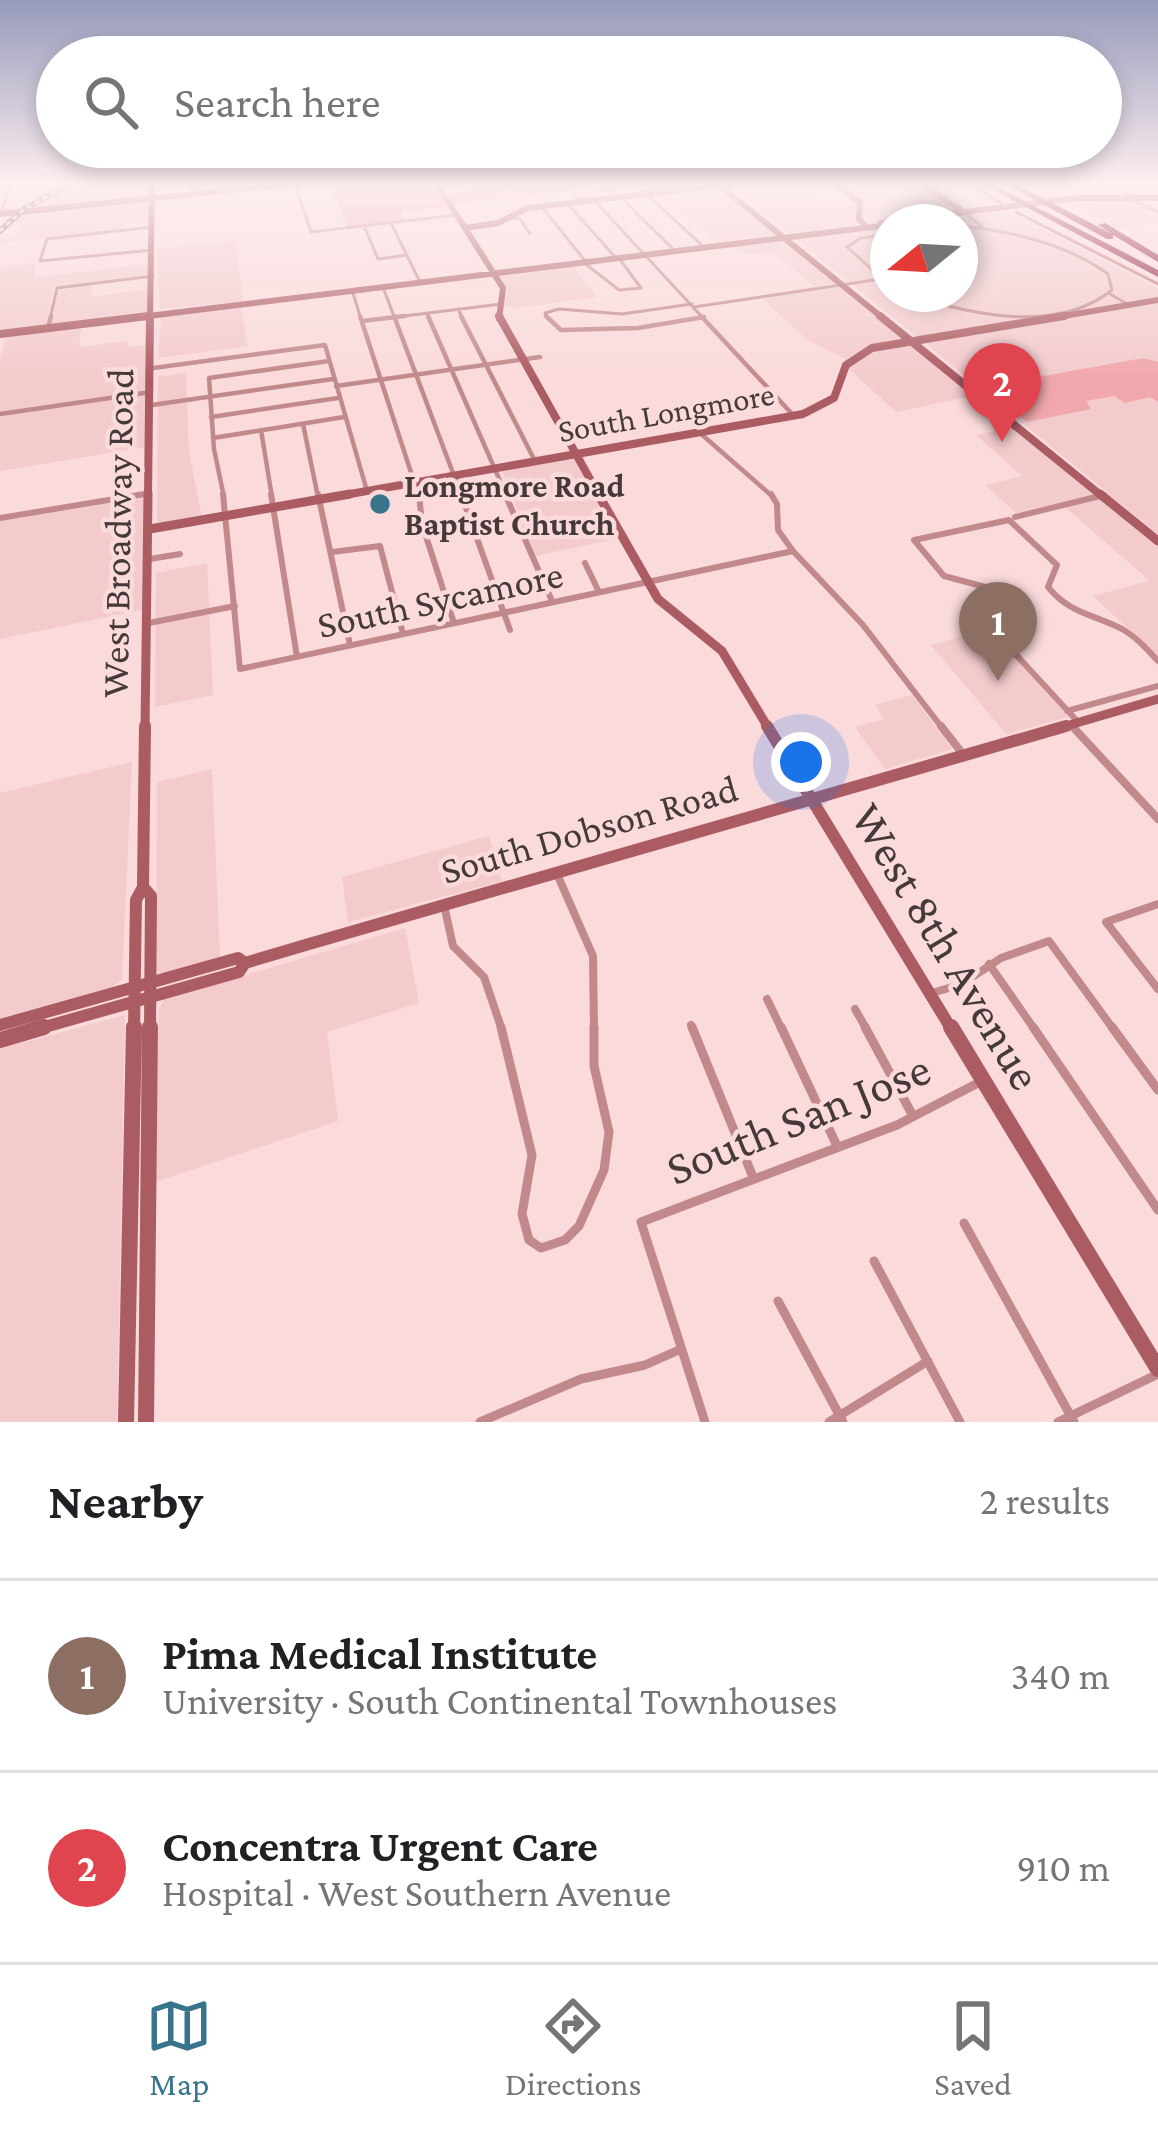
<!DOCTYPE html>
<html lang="en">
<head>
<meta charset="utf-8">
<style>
  body { margin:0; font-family:"Crimson Pro",serif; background:#f6f6f6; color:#202124 }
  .compass { position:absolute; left:870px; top:204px; width:108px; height:108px; border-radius:50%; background:#fff; box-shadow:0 6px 18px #0003; rotate:252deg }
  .you { position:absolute; left:801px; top:762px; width:42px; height:42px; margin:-30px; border:9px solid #fff; border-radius:50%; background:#1a73e8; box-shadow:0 0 0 18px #1a73e833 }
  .badge { display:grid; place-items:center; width:78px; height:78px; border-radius:50%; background:#38748b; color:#fff; font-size:39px; font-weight:700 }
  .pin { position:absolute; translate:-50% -99px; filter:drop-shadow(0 3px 6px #0008) }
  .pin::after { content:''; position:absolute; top:63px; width:42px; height:36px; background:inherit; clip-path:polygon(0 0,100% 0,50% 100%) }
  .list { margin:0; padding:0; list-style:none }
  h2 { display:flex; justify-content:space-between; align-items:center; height:156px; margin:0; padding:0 48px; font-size:51px }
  h2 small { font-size:39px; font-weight:400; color:#757577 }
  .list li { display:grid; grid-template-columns:78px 1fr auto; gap:36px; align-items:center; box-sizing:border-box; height:192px; padding:0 48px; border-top:3px solid #e0e0e0 }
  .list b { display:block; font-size:45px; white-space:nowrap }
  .list p { margin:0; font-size:39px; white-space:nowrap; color:#757577 }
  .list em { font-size:39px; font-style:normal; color:#757577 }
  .icon { flex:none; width:66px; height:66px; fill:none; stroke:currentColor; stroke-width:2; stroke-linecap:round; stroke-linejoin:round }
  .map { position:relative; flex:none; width:1158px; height:1422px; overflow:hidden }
  .search { position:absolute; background:#fff; box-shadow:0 6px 18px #0003; left:36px; right:36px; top:36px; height:132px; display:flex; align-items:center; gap:30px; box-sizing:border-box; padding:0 42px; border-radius:66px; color:#757577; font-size:45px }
  .sheet { height:540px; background:#fff }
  nav { display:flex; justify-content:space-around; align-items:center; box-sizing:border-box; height:168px; border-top:3px solid #e0e0e0; background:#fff; font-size:33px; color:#757577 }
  nav a { display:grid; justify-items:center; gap:6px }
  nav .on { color:#38748b }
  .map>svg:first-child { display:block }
</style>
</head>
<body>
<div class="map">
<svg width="1158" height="1422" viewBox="0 0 1158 1422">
  <rect width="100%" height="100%" fill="#fadadb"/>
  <!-- built -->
  <path fill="#f3cbcd" d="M85,181H149V196L29,210Z
    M769,181H795L818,202L852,198L861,224L789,233L729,186Z
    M833,181H914L957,211L869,223L863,215V201Z
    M719,186L779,235L716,243L661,193Z
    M1127,199L1158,214V222L1116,228L1072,202Z
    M149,200V221L123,224L122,230L0,243V239L19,234L21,225L7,226L23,212Z
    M1008,211L1158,288V298L917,337L796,239L888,226V294H960V222H920Z
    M235,240L243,301L160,309L157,249Z
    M787,240L840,282L814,287L775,253L749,254L733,246Z
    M36,263L34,277L149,264V274L54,287L46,325L0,332V267Z
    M573,266L597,297L515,308L503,306L508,292L500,275Z
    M92,284V297L148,289L147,311L52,324L57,291Z
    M844,285L907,339L869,346L845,359L806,339L762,298Z
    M1158,302V534L924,342Z
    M241,306L247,346L158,358L161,317Z
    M81,327L79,347L128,341V347L146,345V447L0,471V358L6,336Z
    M914,344L978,395L896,412L848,368L870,352Z
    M186,373L189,451L202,518L157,525L158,377Z
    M1017,427L1098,494L1016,513L985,485L1022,476L976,435Z
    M575,459L620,538L535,556L502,471Z
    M145,498L142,610L0,639V521Z
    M1099,499L1158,543V657L1093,596L1150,581L1065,507Z
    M207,563L213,695L155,707L156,573Z
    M988,629L1068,717L1006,734L931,645Z
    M912,695L952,749L885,769L855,727L884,719L875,705Z
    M132,762L122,979L112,987L0,1018V793Z
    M212,769L220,958L162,974L156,970L157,782Z
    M489,836L502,881L348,922L342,877Z
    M405,928L419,1003L327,1032L338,1121L155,1182L159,1009L164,999Z
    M125,1015L117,1422H0V1049Z"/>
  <!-- green -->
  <path fill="#f0a8ac" d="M328,181H431L448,207L401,212L405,221L347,227Z
    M508,181H576L584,190L453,204L447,195Z
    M1143,358L1158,362V402L1150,397L1125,403L1114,396L1086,401L1091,409L1027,422L982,387Z"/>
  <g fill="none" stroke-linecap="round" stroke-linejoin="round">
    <!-- stream -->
    <path stroke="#bb7378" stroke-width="3" d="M966,181L1002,204
      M1016,212L1158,284"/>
    <!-- street-far4 -->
    <path stroke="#c1898c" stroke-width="3" d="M294,181L311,232L457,215
      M604,181L675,251
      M632,181L704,247
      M1103,181L1120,183
      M190,182L193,193
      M1120,183L1131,199L1158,212
      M597,190L611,188
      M573,194L582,201
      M594,200L704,319
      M567,203L616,258
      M541,206L586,262
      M964,212L983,228
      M1,214L11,181
      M512,217L520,219L530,234
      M391,223L420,282
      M364,226L378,259L407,255
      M152,227L47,239L40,261L153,250
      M888,234L861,238L847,247L888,284
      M583,262L619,290L641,288L619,258
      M383,287L395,319
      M352,290L361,319
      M906,294C969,314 1056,335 1112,290L1108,274C1065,243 1012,231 960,226
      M1110,294L1129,305
      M694,307L881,279
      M458,309L463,319
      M427,313L430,319
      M50,319L57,288L153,276
      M380,319L501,304
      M548,319L545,313L559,309L622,314L692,304
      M693,319L704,317"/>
    <!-- street-far3 -->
    <path stroke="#c1898c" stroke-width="4.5" d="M360,316L419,497
      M394,316L462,497
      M428,316L507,497
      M461,316L535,461
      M546,316L561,330L638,328L704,317
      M701,316L794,416
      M362,321L405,316
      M48,328L51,316
      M153,368L325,345L367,491
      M336,386L540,357
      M152,405L333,379
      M0,414L151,392
      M211,417L338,398
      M303,424L318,497
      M261,430L272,497
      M700,433L773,497
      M213,438L344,417
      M127,497L150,493
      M224,497L214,449L209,378L329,361
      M1097,497L1104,495"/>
    <!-- street-far2 -->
    <path stroke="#c1898c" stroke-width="6" d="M223,494L240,669L793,551
      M271,494L297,657
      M318,494L350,645
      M419,494L422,524L454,623
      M461,494L510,630
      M505,494L552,601
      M771,494L777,504L778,530L793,551L863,625L943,729
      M1015,517L1104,495
      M0,518L145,494
      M332,552L380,546L403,634
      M150,559L180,554
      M585,563L599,592
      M149,623L235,606
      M1067,711L1158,686
      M1078,722L1007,645L1013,612L989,588L944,576L914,540L1009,520L1057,565L1048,587C1070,614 1093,614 1122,629C1136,637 1147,649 1158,661
      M1071,724L1075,729"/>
    <!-- street-far1 -->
    <path stroke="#c1898c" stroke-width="8" d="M941,726L962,753
      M1072,726L1158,819
      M557,874L593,956L594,1030
      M1158,904L1106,922L1158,989
      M444,905L453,946L484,977L502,1030
      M989,964L1035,1030
      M932,993L962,984L1001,958L1049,941L1114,1030
      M767,999L782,1030
      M855,1009L867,1030
      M691,1025L693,1030"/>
    <!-- street -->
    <path stroke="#c1898c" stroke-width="9" d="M501,1027L532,1155L522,1214L529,1240L541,1248L565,1240L579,1226L604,1170L609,1132L594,1066V1027
      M692,1027L753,1177
      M781,1027L837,1146
      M865,1027L913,1116
      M1033,1027L1158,1210
      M1112,1027L1158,1090
      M964,1223L1074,1422
      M874,1261L960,1422
      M778,1301L843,1422
      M480,1422L581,1379L645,1365L681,1349
      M705,1422L641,1222L897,1125L980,1082
      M829,1422L928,1361
      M1058,1422L1158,1374"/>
    <!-- secondary-far4 -->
    <path stroke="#ab5c63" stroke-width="6" d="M435,181L503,288L499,319
      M714,181L884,319
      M830,181L860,202L859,219L865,225
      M918,181L961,210
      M0,214L318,181
      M881,223L1074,198H1158
      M465,228L498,223L527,208L757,181
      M124,319L888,225
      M150,319L152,181
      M1046,319L1158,300"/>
    <!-- secondary-far3 -->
    <path stroke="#ab5c63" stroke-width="8" d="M499,316L600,497
      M880,316L1103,497
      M0,334L148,316
      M148,497L150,316
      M333,497L803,414L834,398L846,365L872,348L1064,316"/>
    <!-- secondary-far2 -->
    <path stroke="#ab5c63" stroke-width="9" d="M598,494L658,599L722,651L769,729
      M1100,494L1158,541
      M150,529L350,494
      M145,729L148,494
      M1056,729L1158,699"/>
    <!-- secondary-far1 -->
    <path stroke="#ab5c63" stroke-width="12" d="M767,726L952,1030
      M143,887L151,896L150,1030
      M0,1025L238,958L245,963
      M34,1030L239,972L245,963L309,944L1066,726
      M134,1030L136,900L143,887L145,726"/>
    <!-- secondary -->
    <path stroke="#ab5c63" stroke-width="16" d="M951,1027L1158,1369
      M0,1040L44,1027
      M126,1422L134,1027
      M146,1422L150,1027"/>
    <!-- highway -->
    <path fill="#88102d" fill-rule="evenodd" d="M977,181H986L1158,270V277Z
      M1000,181H1009L1112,234L1098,225L1105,223L1158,255V262L1113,235V239H1107Z"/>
    <!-- rail casing -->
    <g stroke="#6f5e5e" stroke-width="6">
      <path id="rail" d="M0,231L23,210L75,181"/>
    </g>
    <!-- rail -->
    <use href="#rail" stroke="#fadadb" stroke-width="3" stroke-dasharray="4.5" stroke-linecap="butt"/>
  </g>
  <!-- sky -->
  <linearGradient id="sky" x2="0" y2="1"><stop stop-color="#969abb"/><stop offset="0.48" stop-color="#fdeeef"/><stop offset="1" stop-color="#fdeeef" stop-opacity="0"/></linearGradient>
  <rect width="1158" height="380" fill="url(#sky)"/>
  <!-- markers -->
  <circle fill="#38748b" stroke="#fadadb" stroke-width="4.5" cx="380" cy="504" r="12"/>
  <g text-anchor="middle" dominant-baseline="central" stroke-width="9" stroke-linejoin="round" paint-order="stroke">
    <!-- far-street labels -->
    <g font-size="33" fill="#453939" stroke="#fadadb">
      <text transform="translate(666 412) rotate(-10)">South Longmore</text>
    </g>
    <!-- far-poi labels -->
    <g font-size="33" font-weight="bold" fill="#453939" stroke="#fadadb" text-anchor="start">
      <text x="404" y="485">Longmore Road<tspan x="404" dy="38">Baptist Church</tspan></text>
    </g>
    <!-- street labels -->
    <g font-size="39" fill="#453939" stroke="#fadadb">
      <text transform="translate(117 533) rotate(-89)">West Broadway Road</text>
      <text transform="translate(440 599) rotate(-12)">South Sycamore</text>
      <text transform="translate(589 829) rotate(-16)">South Dobson Road</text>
    </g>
    <!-- near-street labels -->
    <g font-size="48" fill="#453939" stroke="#fadadb">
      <text transform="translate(947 946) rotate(59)">West 8th Avenue</text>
      <text transform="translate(798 1118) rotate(-22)">South San Jose</text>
    </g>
  </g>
</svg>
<svg class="compass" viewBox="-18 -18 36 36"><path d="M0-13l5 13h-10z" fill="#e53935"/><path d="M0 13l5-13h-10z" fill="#757577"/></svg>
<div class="you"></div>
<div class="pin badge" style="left:998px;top:681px;background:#8d6e63">1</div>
<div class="pin badge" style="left:1002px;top:442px;background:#e0444e">2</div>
<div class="search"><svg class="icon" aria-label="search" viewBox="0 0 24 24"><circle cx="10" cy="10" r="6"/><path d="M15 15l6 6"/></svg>Search here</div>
</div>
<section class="sheet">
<h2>Nearby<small>2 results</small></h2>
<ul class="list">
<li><span class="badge" style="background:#8d6e63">1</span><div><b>Pima Medical Institute</b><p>University · South Continental Townhouses</p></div><em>340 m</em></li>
<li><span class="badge" style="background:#e0444e">2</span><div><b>Concentra Urgent Care</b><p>Hospital · West Southern Avenue</p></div><em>910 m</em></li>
</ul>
</section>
<nav>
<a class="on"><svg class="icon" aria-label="map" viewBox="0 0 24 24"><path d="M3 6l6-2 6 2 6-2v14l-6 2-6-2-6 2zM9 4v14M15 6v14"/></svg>Map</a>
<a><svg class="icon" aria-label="directions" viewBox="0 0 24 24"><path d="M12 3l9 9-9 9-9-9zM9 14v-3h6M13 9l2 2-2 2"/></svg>Directions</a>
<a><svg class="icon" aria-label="saved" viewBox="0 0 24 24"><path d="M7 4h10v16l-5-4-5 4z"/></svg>Saved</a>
</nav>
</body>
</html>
